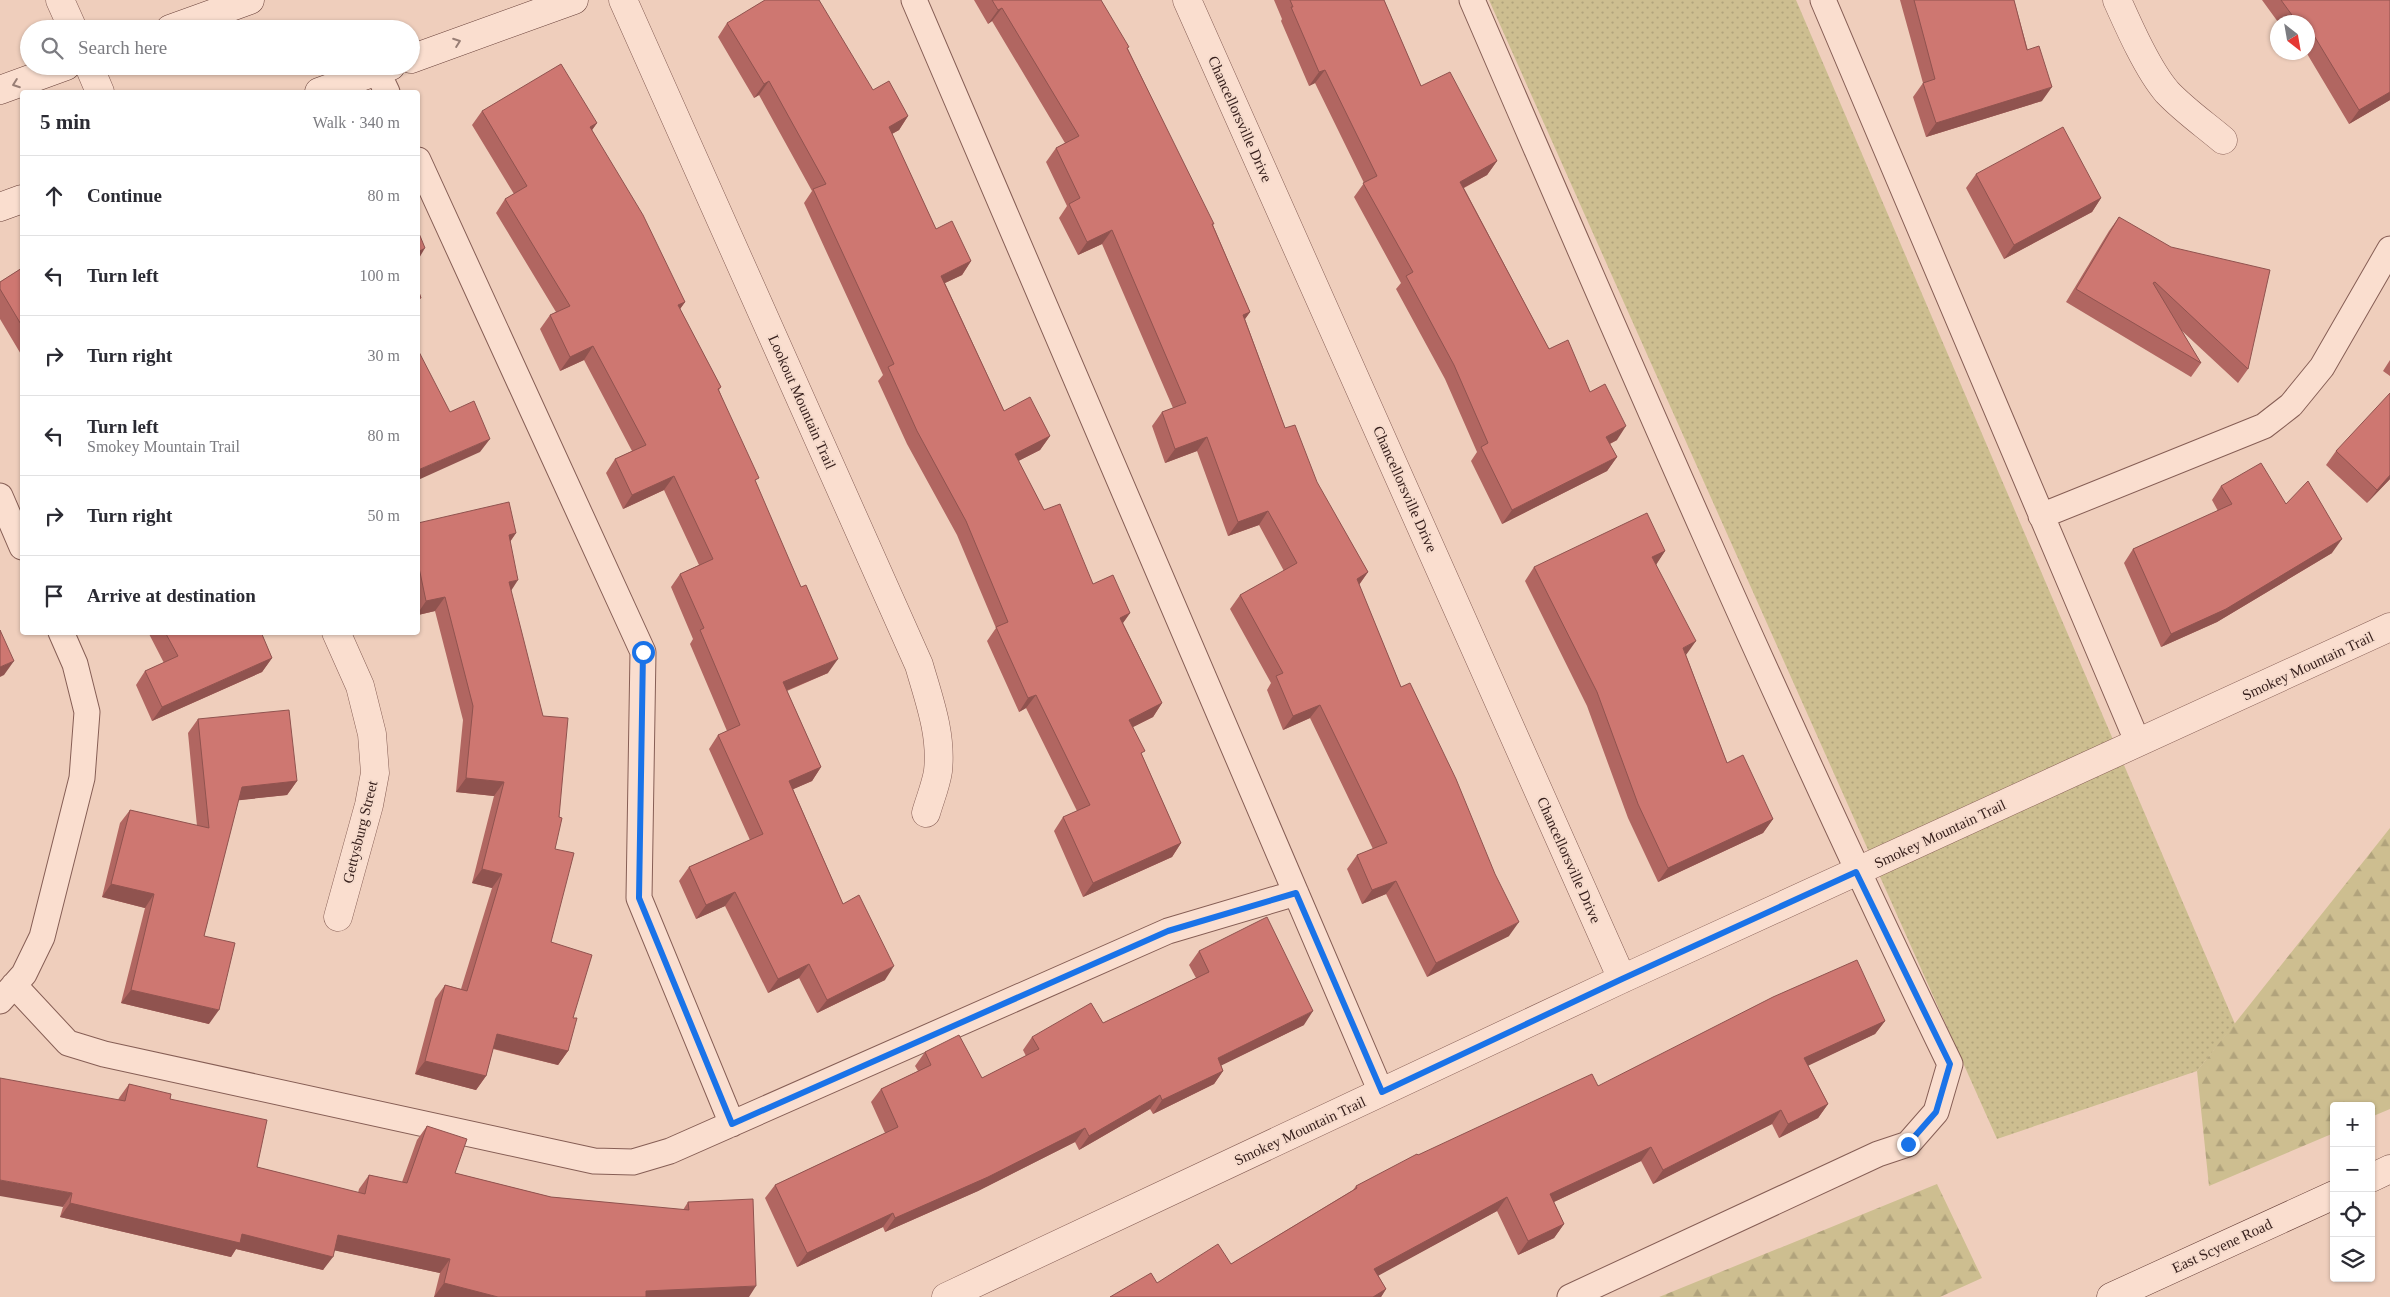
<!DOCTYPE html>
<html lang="en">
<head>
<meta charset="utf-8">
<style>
  body { margin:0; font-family:"Times New Roman",serif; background:#f2f2f3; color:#2b2b33 }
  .controls { position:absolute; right:15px; bottom:15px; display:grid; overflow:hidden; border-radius:5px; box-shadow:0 1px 4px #0004 }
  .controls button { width:45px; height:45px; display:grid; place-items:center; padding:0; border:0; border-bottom:1px solid #e1e1e2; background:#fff; color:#2b2b33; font:25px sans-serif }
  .compass { position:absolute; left:2270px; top:15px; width:45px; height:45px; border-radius:50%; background:#fff; box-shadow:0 1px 4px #0004; rotate:149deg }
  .stop { position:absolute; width:15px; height:15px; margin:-11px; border:4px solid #1a73e8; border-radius:50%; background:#fff }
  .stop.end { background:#1a73e8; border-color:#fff; box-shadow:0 1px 5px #0008 }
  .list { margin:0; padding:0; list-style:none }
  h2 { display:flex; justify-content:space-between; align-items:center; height:65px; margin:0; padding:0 20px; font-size:21px }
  h2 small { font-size:16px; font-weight:400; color:#7c7c81 }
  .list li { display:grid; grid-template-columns:32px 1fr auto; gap:15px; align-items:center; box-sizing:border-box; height:80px; padding:0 20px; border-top:1px solid #e1e1e2 }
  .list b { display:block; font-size:19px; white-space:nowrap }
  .list p { margin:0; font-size:16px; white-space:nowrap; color:#7c7c81 }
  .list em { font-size:16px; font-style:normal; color:#7c7c81 }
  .icon { flex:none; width:28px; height:28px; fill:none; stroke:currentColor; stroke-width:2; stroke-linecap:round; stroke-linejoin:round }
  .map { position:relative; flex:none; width:2390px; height:1297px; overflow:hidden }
  .search { position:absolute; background:#fff; box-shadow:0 1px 4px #0004; left:20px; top:20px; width:400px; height:55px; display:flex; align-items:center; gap:12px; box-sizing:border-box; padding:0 18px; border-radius:28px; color:#7c7c81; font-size:19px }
  .panel { position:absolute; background:#fff; box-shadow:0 1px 4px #0004; left:20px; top:90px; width:400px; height:545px; border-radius:5px }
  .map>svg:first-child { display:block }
</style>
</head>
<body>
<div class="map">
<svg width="2390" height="1297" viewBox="0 0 2390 1297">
  <defs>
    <pattern id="grass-dots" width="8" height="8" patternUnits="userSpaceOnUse" patternTransform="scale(1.25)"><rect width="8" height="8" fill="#cdbe90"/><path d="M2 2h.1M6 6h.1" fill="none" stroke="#b1a37c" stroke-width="1.8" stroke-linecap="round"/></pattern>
    <pattern id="forest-firs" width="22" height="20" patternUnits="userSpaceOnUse" patternTransform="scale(1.25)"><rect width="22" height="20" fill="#cdbe90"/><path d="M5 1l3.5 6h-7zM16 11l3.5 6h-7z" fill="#b1a37c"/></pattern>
  </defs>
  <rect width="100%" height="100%" fill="#efcebc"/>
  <!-- grass -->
  <path fill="url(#grass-dots)" d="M1489,0H1796L2235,1024L2197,1071L1997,1139Z"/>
  <!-- forest -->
  <path fill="url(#forest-firs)" d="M2390,828V1109L2371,1117V1106H2334V1133L2209,1186L2197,1071Z
    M1937,1184L1982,1278L1940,1297H1659Z"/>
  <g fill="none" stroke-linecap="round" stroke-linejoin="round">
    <!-- lane casing -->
    <g stroke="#865e55" stroke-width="27">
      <path id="lane" d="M914,0L1381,1092
        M1472,0C1626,357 1780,714 1950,1064L1936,1112L1908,1144L1878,1154L1570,1297
        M1823,0L2138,743
        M377,71L387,92
        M418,160L643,652L639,898L732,1124
        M0,496L22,547
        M2041,516L2264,426L2291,405L2322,367L2390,249
        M14,985L68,1043L104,1054L594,1161L633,1162L670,1151L1168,931L1296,893
        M0,1001L24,974L42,937L82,778L87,712L75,664L61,632"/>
    </g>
    <!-- street casing -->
    <g stroke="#865e55" stroke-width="29">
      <path id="street" d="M60,0L73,29
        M623,0L919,665C929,700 942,734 938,771C936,785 930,799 926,813
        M1187,0L1622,979
        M2117,0C2129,27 2148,70 2167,92C2184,110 2204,124 2223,140
        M89,66L100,92
        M336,632L360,686L372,734L375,773L369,805L338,917
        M946,1297L1622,979L2390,627"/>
    </g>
    <!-- secondary casing -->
    <g stroke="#684039" stroke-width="29">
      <path id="secondary" d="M170,29L250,0
        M411,59L574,0
        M0,90L66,66
        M319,92L391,66
        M0,207L22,199
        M2371,1178L2390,1169
        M2111,1297L2334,1195"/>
    </g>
    <!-- lane -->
    <use href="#lane" stroke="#fadecf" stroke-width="25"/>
    <!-- street -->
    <use href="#street" stroke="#fadecf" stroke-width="28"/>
    <!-- secondary -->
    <use href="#secondary" stroke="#fadecf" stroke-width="28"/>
  </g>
  <!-- wall -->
  <path fill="#b16661" d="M974,0H1101L1128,49L1213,225L1250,312L1245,319L1285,428L1368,572L1359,585L1401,687L1509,936L1427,977L1386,894L1362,904L1347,869L1357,855L1373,849L1310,718L1283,730L1267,690L1271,683L1230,609L1240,595L1284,571L1259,525L1228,536L1197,451L1165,463L1152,426L1162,412L1173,408L1102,244L1078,255L1059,218L1067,206L1046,162L1056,148L1065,143L992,21L988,24Z
    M1274,0H1384L1421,86L1497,161L1487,175L1464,188L1549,349L1590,392L1617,440L1610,444L1617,457L1607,471L1502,524L1471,461L1477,452L1445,379L1396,289L1401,283L1354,197L1364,183L1315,83L1309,86L1281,21L1282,19Z
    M1900,0H2014L2042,101L1926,137L1913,97L1923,83Z
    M2262,0H2390V100L2349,124L2306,52H2308V22H2278Z
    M727,23L873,90L908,116L899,130L892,134L936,229L971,261L962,275L945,283L1004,411L1050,436L1040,450L1018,461L1044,510L1093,584L1130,613L1123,623L1162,703L1153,717L1133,727L1142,755L1181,843L1172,857L1083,897L1054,831L1063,817L1077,811L1026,708L1019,712L987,641L996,628L957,535L907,444L878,381L883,375L804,203L812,191L759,95L754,98L718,37Z
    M482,111L597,123L592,130L685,302L680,309L721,387L719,390L756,483L828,673L787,691L821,767L812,781L793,789L843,904L885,980L817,1013L799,978L768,993L725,906L696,919L679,881L689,867L750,840L709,749L718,735L727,731L690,644L693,639L671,587L680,574L699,565L664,490L623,509L606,473L615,459L632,451L584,360L560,371L540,329L550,315L556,312L496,213L505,199L514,194L472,125Z
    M1976,174L2101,198L2092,212L2004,259L1966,188Z
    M2119,217L2248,369L2238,383L2181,330L2201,363L2191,377L2066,302L2109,231Z
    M22,268V356L0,319V282Z
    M2390,360V376L2383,371Z
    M2336,451L2390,479L2367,503L2326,465Z
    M2221,486L2286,504L2332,553L2217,622L2161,647L2124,563L2133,549L2218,511L2212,500Z
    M418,523L516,533L510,542L511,591L555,849L551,942L573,1018L568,1051L558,1065L493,1049L486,1076L476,1090L415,1074L435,999L445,985L461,989L492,888L472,883L494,796L456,792L463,720L435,611L418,615Z
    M1665,551L1656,564L1686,655L1727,763L1773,819L1763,833L1658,882L1628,818L1587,706L1525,581L1534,567Z
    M148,632H261L272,658L262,672L152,721L136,685L145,671L164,663Z
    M198,719L297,781L287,795L238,800L204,936L209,1024L121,1003L145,908L102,897L120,823L130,810L197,826L188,733Z
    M1199,951L1304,1025L1221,1065L1223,1071L1214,1084L1153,1114L1150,1109L1079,1150L1075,1142L978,1191L885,1232L883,1227L797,1267L765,1198L775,1185L885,1133L871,1102L881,1089L918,1071L915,1066L925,1052L982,1078L1026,1056L1023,1050L1032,1037L1103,1023L1196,978L1189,965Z
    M1885,1021L1875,1034L1808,1065L1828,1104L1818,1118L1779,1138L1772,1124L1653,1184L1641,1161L1554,1202L1564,1224L1554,1238L1518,1255L1497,1211L1378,1275L1386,1289L1381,1297H1110L1157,1283L1231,1264L1353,1190L1356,1186L1418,1155L1598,1086Z
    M129,1084L170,1099L257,1167L358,1193L359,1189L369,1175L402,1182L417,1140L427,1126L455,1173L551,1197L683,1210L688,1202L749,1297H434L440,1273L334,1250L323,1270L236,1249L231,1257L60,1217L63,1207L119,1098Z"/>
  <!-- shaded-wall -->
  <path fill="#90534f" d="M1002,8L992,21L988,24L998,10Z
    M1325,70L1315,83L1309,86L1319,72Z
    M769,81L759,95L754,98L764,84Z
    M2052,87L2042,101L1926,137L1936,123Z
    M2390,92V100L2349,124L2359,110Z
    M908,116L899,130L879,141L889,127Z
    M597,123L587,137L590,127Z
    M1497,161L1487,175L1450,195L1460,182Z
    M2101,198L2092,212L2004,259L2014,245Z
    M1112,230L1102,244L1078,255L1087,242Z
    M425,248L418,260V252Z
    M971,261L962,275L932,289L941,276Z
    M685,302L675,316L678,305Z
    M1250,312L1240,326L1243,315Z
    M593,346L584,360L560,371L570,357Z
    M1626,426L1617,440L1597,450L1606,437Z
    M1050,436L1040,450L1005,468L1015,454Z
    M1207,437L1197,451L1165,463L1175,449Z
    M490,439L480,452L418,480V470Z
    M1617,457L1607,471L1502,524L1512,510Z
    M2390,475V479L2367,503L2377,490Z
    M674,476L664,490L623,509L632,495Z
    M1268,511L1259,525L1228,536L1238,522Z
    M516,533L506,547L509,535Z
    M2342,539L2332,553L2217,622L2161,647L2171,634Z
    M1665,551L1656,565L1652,557Z
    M1368,572L1358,586L1357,579Z
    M518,580L509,594V582Z
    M445,597L435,611L418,615V613L426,601Z
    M1130,613L1120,627V618Z
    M1696,641L1686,655L1683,648Z
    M272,658L262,672L152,721L162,707Z
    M838,659L828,673L773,696L783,682Z
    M14,661L4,675L0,677V667Z
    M1036,695L1026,708L1019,712L1028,698Z
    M1162,703L1153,717L1119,734L1129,720Z
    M1320,705L1310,718L1283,730L1293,716Z
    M821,767L812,781L780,795L789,781Z
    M466,778L504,782L494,796L456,792Z
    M297,781L287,795L232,801L242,787Z
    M1773,819L1763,833L1658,882L1668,868Z
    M1181,843L1172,857L1083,897L1093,883Z
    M482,869L502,874L492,888L472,883Z
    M1396,881L1386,894L1362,904L1372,890Z
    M111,884L154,894L145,908L102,897Z
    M735,892L725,906L696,919L706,905Z
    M1519,922L1509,936L1427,977L1436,963Z
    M809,964L799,978L768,993L778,979Z
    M894,966L885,980L817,1013L827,1000Z
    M131,990L219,1010L209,1024L121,1003Z
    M1313,1011L1304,1025L1208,1072L1218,1058Z
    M1885,1021L1875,1034L1795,1072L1804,1058Z
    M497,1034L568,1051L558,1065L488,1047Z
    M425,1061L486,1076L476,1090L415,1074Z
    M1223,1071L1214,1084L1153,1114L1162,1100Z
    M1160,1095L1150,1109L1079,1150L1089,1136Z
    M1828,1104L1818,1118L1779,1138L1788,1124Z
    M1781,1110L1772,1124L1653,1184L1663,1170Z
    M1085,1128L1075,1142L978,1191L885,1232L895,1218Z
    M1651,1147L1641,1161L1541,1208L1550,1194Z
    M0,1180L72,1193L63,1207L0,1196Z
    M1507,1197L1497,1211L1365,1283L1374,1269Z
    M70,1203L242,1234L333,1257L323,1270L236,1249L231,1257L60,1217Z
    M893,1213L883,1227L797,1267L807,1253Z
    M1564,1224L1554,1238L1518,1255L1528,1241Z
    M338,1235L450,1259L440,1273L328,1249Z
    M444,1283L498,1297H434Z
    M756,1286L749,1297H642L646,1291Z
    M1386,1289L1381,1297H1373Z"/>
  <!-- building -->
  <path fill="#ce7771" stroke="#90534f" d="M765,0H819L873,90L889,81L908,116L889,127L936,229L952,221L971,261L941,276L1004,411L1030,397L1050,436L1015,454L1044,510L1060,504L1093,584L1113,575L1130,613L1120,618L1162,703L1129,720L1145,751L1141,753L1181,843L1093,883L1063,817L1090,805L1036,695L1028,698L996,627L1008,622L966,521L917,431L888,367L894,364L813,189L826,184L769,81L764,84L727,23Z
    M992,0H1101L1129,47L1127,48L1214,224H1212L1250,312L1243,315L1285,428L1295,425L1317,482L1368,572L1357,579L1401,687L1410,683L1456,779L1495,874L1519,922L1436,963L1396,881L1372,890L1357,855L1387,843L1320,705L1293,716L1276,676L1283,673L1240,595L1297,563L1268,511L1238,522L1207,437L1175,449L1162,412L1186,403L1112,230L1087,242L1069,204L1080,198L1056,148L1079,136L1002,8L998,10Z
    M1290,0H1384L1421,86L1450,72L1497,161L1460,182L1549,349L1568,340L1590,392L1605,384L1626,426L1606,437L1617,457L1512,510L1481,447L1488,443L1454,365L1406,276L1413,272L1363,183L1377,176L1325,70L1319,72L1291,7H1293Z
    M1914,0H2014L2027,50L2039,46L2052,87L1936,123L1923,83L1935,79Z
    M2281,0H2390V92L2359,110L2310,29L2308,31V22H2297Z
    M561,64L597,123L590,127L643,215L685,302L678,305L721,387L718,389L759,478L755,480L801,587L806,585L838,659L783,682L821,767L789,781L843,904L859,895L894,966L827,1000L809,964L778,979L735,892L706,905L689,867L763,834L718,735L740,725L700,630L704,628L680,574L713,559L674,476L632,495L615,459L646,445L593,346L570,357L550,315L570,306L505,199L527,186L482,111Z
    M2063,127L2101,198L2014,245L1976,174Z
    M2119,217L2171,247L2270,270L2248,369L2155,282L2153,283L2201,363L2076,289Z
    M418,231L425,248L418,252Z
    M22,268V326L0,289V282Z
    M418,289L421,298L418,299Z
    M418,350L450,412L474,401L490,439L418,470Z
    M2390,393V475L2377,490L2336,451Z
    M2261,463L2286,504L2308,481L2342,539L2226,609L2171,634L2133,549L2232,504L2221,486Z
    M509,502L516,533L509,535L518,580L509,582L543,716L568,718L559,817L562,818L555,849L574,853L551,942L592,955L573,1018H577L568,1051L497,1034L486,1076L425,1061L445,985L467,991L502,874L482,869L504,782L466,778L473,706L445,597L426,601L418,563V523Z
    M1647,513L1665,551L1652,557L1696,641L1683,648L1727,763L1743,755L1773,819L1668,868L1638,804L1597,692L1534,567Z
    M0,630L14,661L0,667Z
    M165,632H261L272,658L162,707L145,671L178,656Z
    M289,710L297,781L242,787L204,936L235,943L219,1010L131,990L154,894L111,884L130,810L209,828L198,719Z
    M1267,917L1313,1011L1218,1058L1223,1071L1162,1100L1160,1095L1089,1136L1085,1128L988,1177L895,1218L893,1213L807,1253L775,1185L898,1127L881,1089L931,1065L925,1052L959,1035L982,1078L1039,1049L1032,1037L1091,1003L1103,1023L1209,972L1199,951Z
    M1857,960L1885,1021L1804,1058L1828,1104L1788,1124L1781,1110L1663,1170L1651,1147L1550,1194L1564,1224L1528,1241L1507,1197L1374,1269L1386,1289L1373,1297H1110L1151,1273L1157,1283L1218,1244L1231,1264L1357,1188L1356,1186L1417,1154L1418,1155L1592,1074L1598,1086L1773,997Z
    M0,1078L125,1101L129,1084L171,1094L170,1099L267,1120L257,1167L365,1194L369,1175L407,1183L427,1126L467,1139L455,1173L551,1197L689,1210L688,1202L753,1199L756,1286L646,1291V1297H498L444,1283L450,1259L338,1235L333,1257L242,1234L240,1243L70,1203L72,1193L0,1180Z"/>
  <!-- one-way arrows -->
  <defs><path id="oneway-chevron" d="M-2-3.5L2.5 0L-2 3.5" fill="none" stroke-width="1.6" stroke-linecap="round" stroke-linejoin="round" transform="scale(1.25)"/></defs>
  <g stroke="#987e75">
    <use href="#oneway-chevron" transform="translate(457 42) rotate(-20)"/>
    <use href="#oneway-chevron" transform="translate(16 84) rotate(160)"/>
  </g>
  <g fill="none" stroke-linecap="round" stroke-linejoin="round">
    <!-- route -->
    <path stroke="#1a73e8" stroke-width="6" d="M643,652L639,898L732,1124L1168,931L1296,893L1382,1092L1622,979L1856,872L1950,1064L1936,1112L1908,1144"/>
  </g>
  <g text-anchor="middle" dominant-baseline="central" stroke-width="4" stroke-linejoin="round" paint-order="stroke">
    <!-- street labels -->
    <g font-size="15" fill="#351e1b" stroke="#f6dbcc">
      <text transform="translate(1240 119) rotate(66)">Chancellorsville Drive</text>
      <text transform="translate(802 402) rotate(66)">Lookout Mountain Trail</text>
      <text transform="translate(1405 489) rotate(66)">Chancellorsville Drive</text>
      <text transform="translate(2308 666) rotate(-25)">Smokey Mountain Trail</text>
      <text transform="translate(360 832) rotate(-76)">Gettysburg Street</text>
      <text transform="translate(1940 834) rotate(-25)">Smokey Mountain Trail</text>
      <text transform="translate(1569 860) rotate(66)">Chancellorsville Drive</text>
      <text transform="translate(1300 1131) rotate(-25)">Smokey Mountain Trail</text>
      <text transform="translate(2222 1246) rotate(-25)">East Scyene Road</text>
    </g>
  </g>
</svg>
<div class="controls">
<button>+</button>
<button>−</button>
<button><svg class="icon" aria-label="locate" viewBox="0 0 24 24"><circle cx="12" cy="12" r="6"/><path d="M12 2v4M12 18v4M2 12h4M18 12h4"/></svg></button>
<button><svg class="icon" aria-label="layers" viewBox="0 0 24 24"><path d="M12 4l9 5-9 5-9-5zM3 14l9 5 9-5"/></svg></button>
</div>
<svg class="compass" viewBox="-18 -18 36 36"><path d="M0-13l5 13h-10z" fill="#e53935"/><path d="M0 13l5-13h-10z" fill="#7c7c81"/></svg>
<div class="stop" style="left:643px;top:652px"></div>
<div class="stop end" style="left:1908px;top:1144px"></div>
<div class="search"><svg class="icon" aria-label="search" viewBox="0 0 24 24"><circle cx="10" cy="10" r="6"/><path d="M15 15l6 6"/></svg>Search here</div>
<section class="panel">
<h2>5 min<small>Walk · 340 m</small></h2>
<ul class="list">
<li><svg class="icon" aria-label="ahead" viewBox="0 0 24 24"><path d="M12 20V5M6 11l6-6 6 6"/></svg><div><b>Continue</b></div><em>80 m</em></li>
<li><svg class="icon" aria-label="left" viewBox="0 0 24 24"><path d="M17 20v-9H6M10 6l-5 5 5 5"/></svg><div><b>Turn left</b></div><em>100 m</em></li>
<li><svg class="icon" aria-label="right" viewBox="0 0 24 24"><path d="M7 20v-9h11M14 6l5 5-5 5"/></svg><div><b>Turn right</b></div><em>30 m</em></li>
<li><svg class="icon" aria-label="left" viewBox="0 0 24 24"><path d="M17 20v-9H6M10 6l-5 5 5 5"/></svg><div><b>Turn left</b><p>Smokey Mountain Trail</p></div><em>80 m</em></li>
<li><svg class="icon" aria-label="right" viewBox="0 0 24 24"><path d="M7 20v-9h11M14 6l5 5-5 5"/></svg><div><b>Turn right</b></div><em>50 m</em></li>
<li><svg class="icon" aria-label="arrive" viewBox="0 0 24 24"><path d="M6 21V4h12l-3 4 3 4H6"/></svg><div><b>Arrive at destination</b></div></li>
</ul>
</section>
</div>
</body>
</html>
